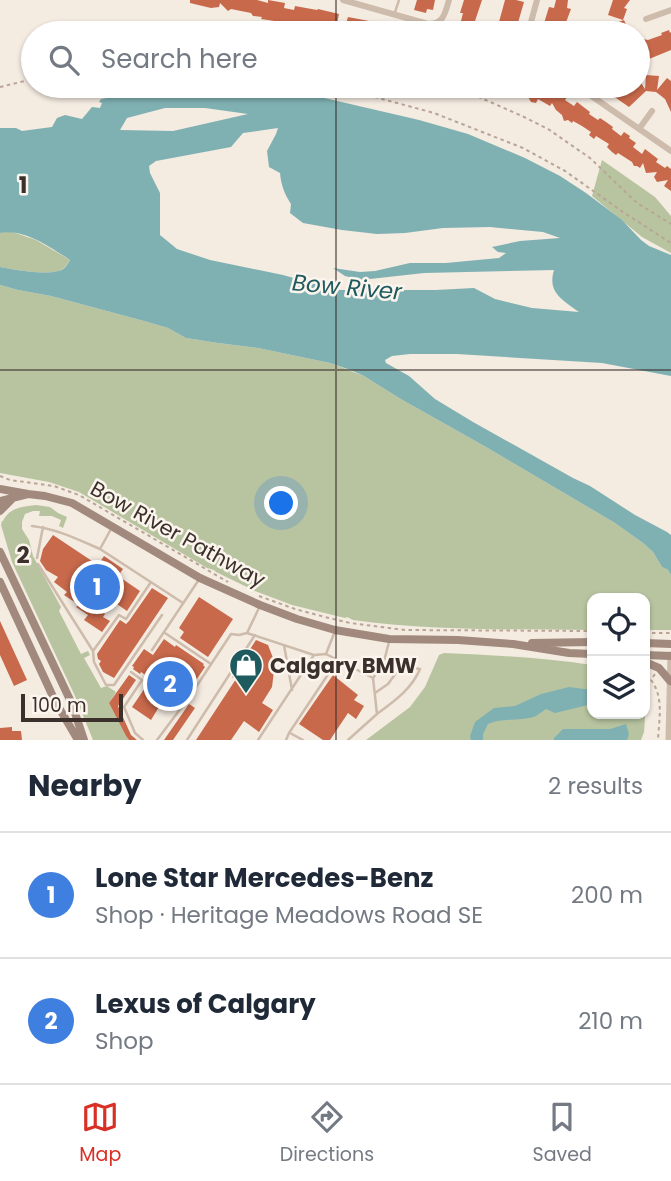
<!DOCTYPE html>
<html lang="en">
<head>
<meta charset="utf-8">
<style>
  body { margin:0; font-family:Poppins,sans-serif; background:#f6f6f7; color:#1f2937 }
  .controls { position:absolute; right:21px; bottom:21px; display:grid; overflow:hidden; border-radius:14px; box-shadow:0 2px 5px #0004 }
  .controls button { width:63px; height:63px; display:grid; place-items:center; padding:0; border:0; border-bottom:2px solid #e0e1e3; background:#fff; color:#1f2937; font:35px sans-serif }
  .scale { position:absolute; left:21px; bottom:18px; width:102px; box-sizing:border-box; padding-left:7px; border:4px solid #3b302b; border-top:0; font-size:19px; line-height:24px; white-space:nowrap; color:#3b302b; -webkit-text-stroke:5px #fbf5ee; paint-order:stroke }
  .you { position:absolute; left:282px; top:504px; width:24px; height:24px; margin:-18px; border:5px solid #fff; border-radius:50%; background:#1a73e8; box-shadow:0 0 0 10px #1a73e833 }
  .badge { display:grid; place-items:center; width:46px; height:46px; border-radius:50%; background:#d93025; color:#fff; font-size:23px; font-weight:700 }
  .pin { position:absolute; translate:-50% -50%; border:4px solid #fff; box-shadow:0 2px 7px #0006 }
  .list { margin:0; padding:0; list-style:none }
  h2 { display:flex; justify-content:space-between; align-items:center; height:91px; margin:0; padding:0 28px; font-size:30px }
  h2 small { font-size:23px; font-weight:400; color:#747a83 }
  .list li { display:grid; grid-template-columns:46px 1fr auto; gap:21px; align-items:center; box-sizing:border-box; height:126px; padding:0 28px; border-top:2px solid #e0e1e3 }
  .list b { display:block; font-size:26px; white-space:nowrap }
  .list p { margin:0; font-size:23px; white-space:nowrap; color:#747a83 }
  .list em { font-size:23px; font-style:normal; color:#747a83 }
  .icon { flex:none; width:38px; height:38px; fill:none; stroke:currentColor; stroke-width:2; stroke-linecap:round; stroke-linejoin:round }
  .map { position:relative; flex:none; width:671px; height:740px; overflow:hidden }
  .search { position:absolute; background:#fff; box-shadow:0 2px 5px #0004; left:21px; right:21px; top:21px; height:77px; display:flex; align-items:center; gap:18px; box-sizing:border-box; padding:0 24px; border-radius:38px; color:#747a83; font-size:26px }
  .sheet { height:343px; background:#fff }
  nav { display:flex; justify-content:space-around; align-items:center; box-sizing:border-box; height:98px; border-top:2px solid #e0e1e3; background:#fff; font-size:19px; color:#747a83 }
  nav a { display:grid; justify-items:center; gap:4px }
  nav .on { color:#d93025 }
  .map>svg:first-child { display:block }
</style>
</head>
<body>
<div class="map">
<svg width="671" height="740" viewBox="0 0 671 740">
  <rect width="100%" height="100%" fill="#f4ebe1"/>
  <!-- green -->
  <path fill="#b8c4a0" d="M602,160L655,197L671,216V253L642,237L592,196Z
    M10,231L36,240L70,260C67,265 64,270 58,271C43,275 15,270 0,267V233Z
    M0,285L18,290L51,296L144,321L168,328L186,338L218,343L258,348L330,363L364,376L399,398L486,447L615,523L643,543L653,552L662,567L668,570L671,575V630H645V598H592V630C512,629 432,631 353,620L347,617L345,618L292,605L255,591L216,572L214,570L207,568L79,492L49,482L0,473Z
    M36,505L50,507L58,513L67,517L63,528L59,526L61,520L52,516H39L40,511H33L25,514L22,522V529L29,540L33,556L61,607L59,611L81,654L88,651L90,655L84,658L101,688L107,686L116,692L109,703L126,736L129,740H93L75,696L12,562L1,525L2,521H3C10,507 22,507 36,505Z
    M444,653C494,655 543,658 592,665V714H645V683L647,689L644,732L641,740H366L410,707L425,687L439,655Z"/>
  <!-- water -->
  <path fill="#7fb0b2" fill-rule="evenodd" d="M121,86H279L300,90L320,97L419,120L468,134L525,158L560,176L586,193L622,220L641,240L649,246L671,255V376L602,363L457,354H410L392,356L385,360L386,363L409,376L435,399L473,422L573,478L590,486L635,515L667,532L671,535V575L668,570L662,567L653,552L643,543L615,523L486,447L399,398L364,376L353,371L330,363L258,348L218,343L186,338L168,328L144,321L51,296L18,290L0,285V267C16,270 42,275 58,271C64,270 67,266 70,260C50,247 24,228 0,233V128H16L22,131L52,127L57,118L65,115L82,119L92,107L100,108L102,103L99,102L101,99L113,97L111,93ZM165,108H205L248,114L173,131L120,130L127,118ZM278,128L276,134L267,151L269,167L280,173C281,185 285,195 291,204L290,213L303,223L342,230L377,234L405,233L443,228L490,227L543,232L560,238L520,241L492,247L498,252L506,253L499,258L446,263H410L375,271L360,272L333,268L345,276L361,280L424,273L554,270C547,293 563,300 579,312L532,308L495,299L474,288L436,290H337L283,275L210,260L177,249L160,235V193L150,173L149,166L156,161L231,147L243,133Z
    M569,687L592,690V704L555,713L546,709C543,711 539,714 536,716C520,722 504,717 488,724L483,734V740H471L470,736L475,722L494,708L515,706L541,694Z
    M626,724L629,734L627,740H554V738L563,729H610Z"/>
  <!-- building -->
  <path fill="#c8694b" d="M190,0H257L268,3V0L285,3L284,8L294,10L295,6L317,10L318,9L339,14L336,28L321,25V29L314,28V26L300,23L299,26L294,25L291,27L288,23L261,19L262,17L253,16L251,13L231,9L228,11L220,3L219,7L211,8L190,3Z
    M417,0H435L433,10L427,9L426,13L414,10Z
    M464,0H482L471,33H458L463,13H460Z
    M505,0H516L524,2L515,33H496Z
    M556,0H568L567,8L571,9L562,33H541L549,7L554,8Z
    M613,0H630L624,8L627,9L623,20L608,15Z
    M348,17L369,21L368,24L382,28L383,25L404,32V33H356L350,32L344,30Z
    M624,20L627,27L622,29L624,33H603L602,29L604,27Z
    M669,30L670,33L671,32V50L649,59L638,55V38L648,40L662,35L661,33Z
    M646,75L659,76L657,90L667,78L671,81V112L665,99L656,92L646,91L629,107L616,98L603,86H638V78L645,89Z
    M514,86H542L551,93L554,88L568,96L565,100L574,106L577,102L590,112L589,114L598,120L600,118L606,122L613,127L612,129L621,136L624,132L630,136L629,138L636,143L633,147L642,154L645,149L658,159L656,162L665,168L667,166L671,169V191L664,186L668,180L657,182L654,177L657,172L646,173L643,163L640,168L637,166H634L632,162L618,153L616,155L612,152L607,147L609,144L596,136L594,139L589,135L591,132L582,126L573,121L572,123L568,120L564,121L562,115L556,110L552,103L550,106L538,99L536,103L531,102L525,92L523,95L516,92Z
    M53,535L98,565L104,556L123,569L118,576L140,591L127,611L111,600L103,612L105,614L103,617L110,621L102,632L84,620L88,615L76,607L79,605L64,595L67,592L54,582L58,577L46,570L40,561L43,549Z
    M152,588L168,598L114,678L103,672L99,664L101,661L98,659L97,654L120,620L126,624L129,621Z
    M199,597L233,619L208,657L180,638L184,632L179,628Z
    M0,621L27,680L14,686L0,655Z
    M164,639L175,647L176,645L204,664L203,665L205,667L186,695L179,690L174,698L171,696L166,705L162,702L151,720L132,707L151,679L141,672L140,674L133,669L134,667L132,666L144,649L153,655Z
    M256,640L268,645L275,663L272,687L262,703L273,710L259,732L244,721L231,740H196L236,679L232,677Z
    M129,675L136,680L118,706L131,735L137,740H129L126,736L109,703Z
    M333,675L358,695L354,700L364,706L356,719L348,713L330,740H323L299,724Z
    M189,704L195,708L173,740H164Z
    M12,727V731H21L22,740H0V728Z"/>
  <g fill="none" stroke-linecap="round" stroke-linejoin="round">
    <!-- path -->
    <path stroke="#b9a596" stroke-width="2" stroke-dasharray="3.5 3.5" stroke-linecap="butt" d="M334,86L434,113L523,148L565,171L623,212L671,243
      M460,86L472,94L522,116L548,129L590,158L637,203L671,224
      M0,87L33,79
      M0,476L10,480L54,486L79,495L228,582
      M259,596L295,609L325,617L350,623L405,630L592,631
      M645,633H671
      M655,674L651,680C664,697 659,719 658,740"/>
    <!-- service -->
    <path stroke="#cdbbac" stroke-width="2.5" d="M395,12L399,0
      M32,526C57,529 77,539 100,549
      M111,529L100,549L183,603
      M37,558L43,527
      M38,564L93,651L119,615L126,619L151,582
      M259,608L247,633L314,655L326,654L373,678L383,665L389,642
      M165,633L211,664
      M284,645L292,690
      M152,650L198,581
      M93,651L94,662L106,685H114L162,615
      M326,654L335,631
      M131,672L142,680L124,707L135,733L143,740
      M373,678L377,714C393,702 412,689 420,669L401,666L388,684L375,693
      M290,733L303,740
      M157,740L190,696L231,634L239,635L247,633
      M187,740L255,635
      M258,740L314,655
      M286,740L289,733L337,661
      M348,740L377,714"/>
    <!-- minor -->
    <path stroke="#cdbbac" stroke-width="6" d="M343,0L428,24C444,24 445,13 449,0
      M646,19L671,10
      M528,33L537,0
      M577,86L671,151
      M639,129L652,111"/>
    <!-- tertiary -->
    <path stroke="#cdbbac" stroke-width="7" d="M669,740L671,655"/>
    <!-- secondary -->
    <path stroke="#a18a7d" stroke-width="8" d="M0,489L28,494L45,496L72,503L200,578L260,605L297,619L335,630L389,639L458,640L513,644L569,653L592,654
      M0,501L28,494
      M0,511L12,499
      M0,552L72,704L84,740
      M0,582L55,701L78,740
      M532,643L592,642
      M645,643L671,644
      M645,655L671,656
      M645,662L659,668L670,681"/>
  </g>
  <!-- grid -->
  <path fill="none" stroke="#3b302b" stroke-width="2" stroke-opacity="0.55" d="M336,0V33M336,86V740M0,370H671"/>
  <!-- icons -->
  <defs>
    <g id="shop-pin" transform="scale(1.75)"><path d="M0 17L-7.5 6A9.5 9.5 0 1 1 7.5 6Z" fill="#1f5a5e" stroke="#fbf5ee"/><path d="M-5-2.5h2.3a2.7 3.5 0 0 1 5.4 0H5L5.5 6h-11ZM-1.5-2.5h3a1.5 2.3 0 0 0-3 0Z" fill="#fff"/></g>
  </defs>
  <g fill-rule="evenodd">
    <use href="#shop-pin" x="246" y="665"/>
  </g>
  <g text-anchor="middle" dominant-baseline="central" stroke-width="5" stroke-linejoin="round" paint-order="stroke">
    <!-- street labels -->
    <g font-size="21" fill="#3b302b" stroke="#fbf5ee">
      <text transform="translate(178 534) rotate(29)">Bow River Pathway</text>
    </g>
    <!-- poi labels -->
    <g font-size="21" font-weight="bold" fill="#3b302b" stroke="#fbf5ee" text-anchor="start">
      <text x="270" y="665">Calgary BMW</text>
    </g>
    <!-- water labels -->
    <g font-size="23" font-style="italic" fill="#1f5a5e" stroke="#fbf5ee">
      <text transform="translate(347 287) rotate(5)">Bow River</text>
    </g>
  </g>
  <g font-size="23" text-anchor="middle" font-weight="bold" fill="#3b302b" stroke="#fbf5ee" stroke-width="5" stroke-linejoin="round" paint-order="stroke">
    <text x="23" y="193">1</text>
    <text x="23" y="563">2</text>
  </g>
</svg>
<div class="controls">
<button><svg class="icon" aria-label="locate" viewBox="0 0 24 24"><circle cx="12" cy="12" r="6"/><path d="M12 2v4M12 18v4M2 12h4M18 12h4"/></svg></button>
<button><svg class="icon" aria-label="layers" viewBox="0 0 24 24"><path d="M12 4l9 5-9 5-9-5zM3 14l9 5 9-5"/></svg></button>
</div>
<div class="scale">100 m</div>
<div class="you"></div>
<div class="pin badge" style="left:97px;top:587px;background:#3f7fe0">1</div>
<div class="pin badge" style="left:170px;top:684px;background:#3f7fe0">2</div>
<div class="search"><svg class="icon" aria-label="search" viewBox="0 0 24 24"><circle cx="10" cy="10" r="6"/><path d="M15 15l6 6"/></svg>Search here</div>
</div>
<section class="sheet">
<h2>Nearby<small>2 results</small></h2>
<ul class="list">
<li><span class="badge" style="background:#3f7fe0">1</span><div><b>Lone Star Mercedes-Benz</b><p>Shop · Heritage Meadows Road SE</p></div><em>200 m</em></li>
<li><span class="badge" style="background:#3f7fe0">2</span><div><b>Lexus of Calgary</b><p>Shop</p></div><em>210 m</em></li>
</ul>
</section>
<nav>
<a class="on"><svg class="icon" aria-label="map" viewBox="0 0 24 24"><path d="M3 6l6-2 6 2 6-2v14l-6 2-6-2-6 2zM9 4v14M15 6v14"/></svg>Map</a>
<a><svg class="icon" aria-label="directions" viewBox="0 0 24 24"><path d="M12 3l9 9-9 9-9-9zM9 14v-3h6M13 9l2 2-2 2"/></svg>Directions</a>
<a><svg class="icon" aria-label="saved" viewBox="0 0 24 24"><path d="M7 4h10v16l-5-4-5 4z"/></svg>Saved</a>
</nav>
</body>
</html>
